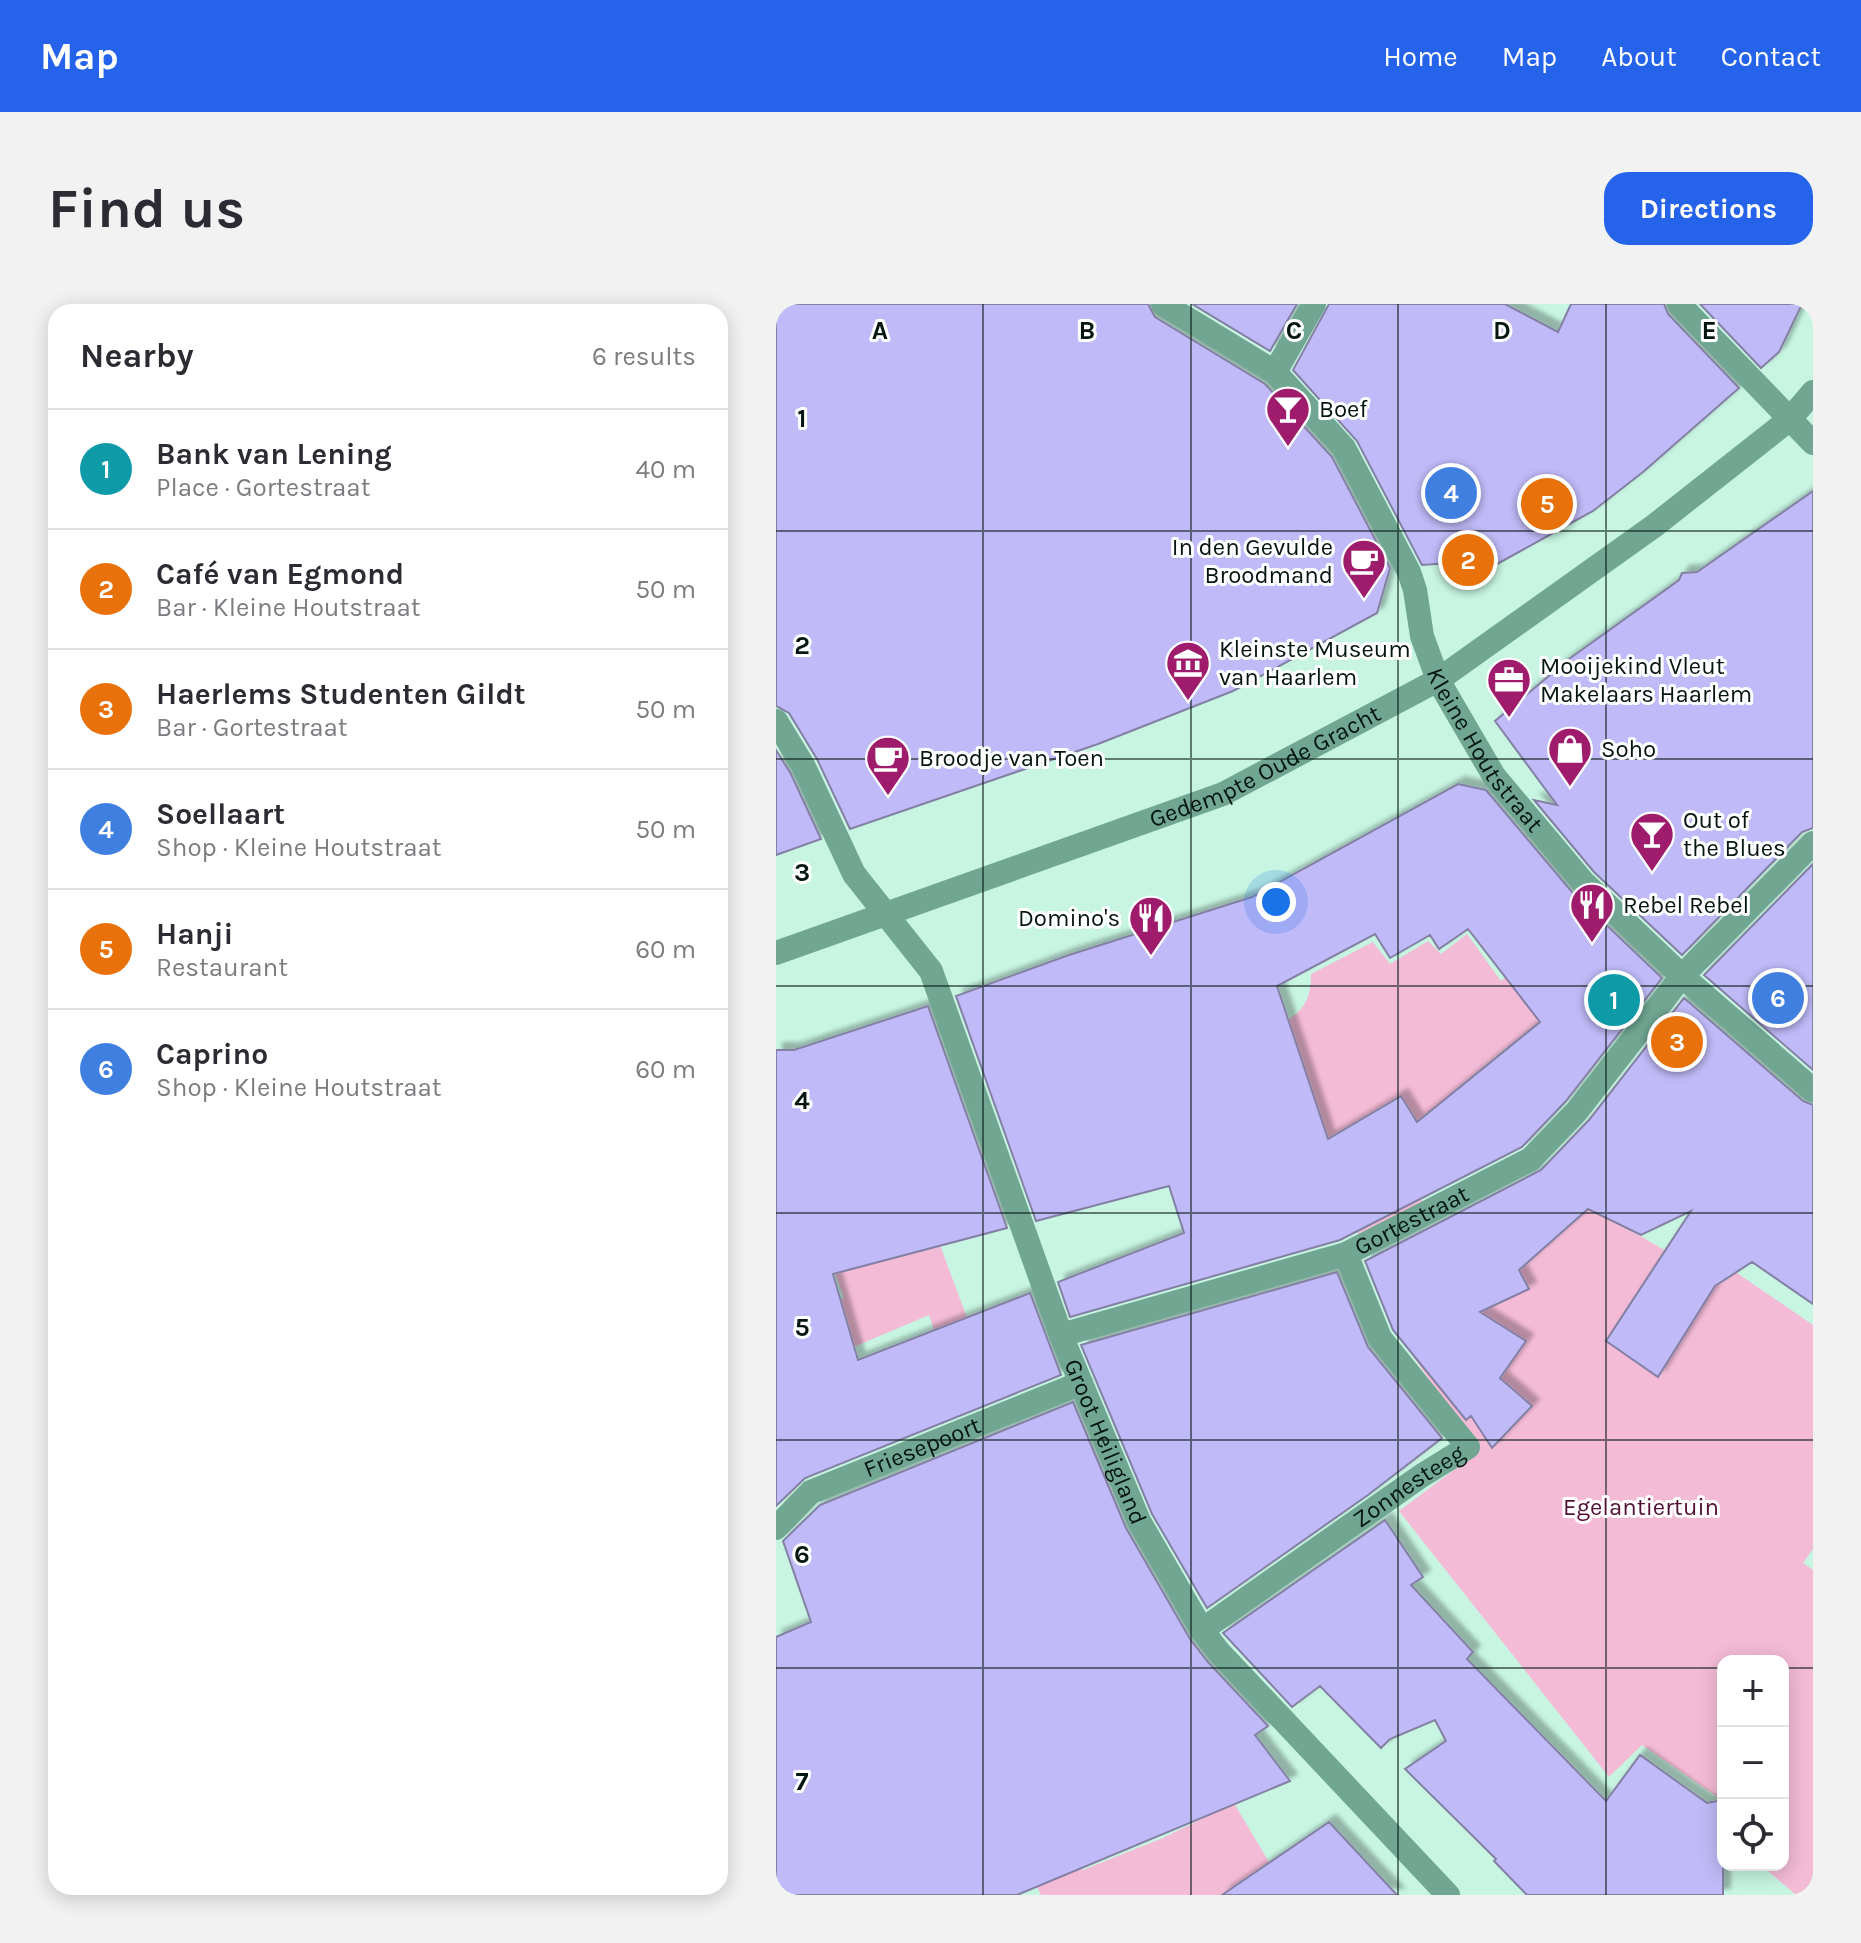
<!DOCTYPE html>
<html lang="en">
<head>
<meta charset="utf-8">
<style>
  body { margin:0; font-family:Karla,sans-serif; background:#f2f2f3; color:#2b2b33 }
  .controls { position:absolute; right:24px; bottom:24px; display:grid; overflow:hidden; border-radius:16px; box-shadow:0 4px 20px #0003 }
  .controls button { width:72px; height:72px; display:grid; place-items:center; padding:0; border:0; border-bottom:2px solid #e1e1e2; background:#fff; color:#2b2b33; font:40px sans-serif }
  .you { position:absolute; left:500px; top:598px; width:28px; height:28px; margin:-20px; border:6px solid #fff; border-radius:50%; background:#1a73e8; box-shadow:0 0 0 12px #1a73e833 }
  .badge { display:grid; place-items:center; width:52px; height:52px; border-radius:50%; background:#2563eb; color:#fff; font-size:26px; font-weight:700 }
  .pin { position:absolute; translate:-50% -50%; border:4px solid #fff; box-shadow:0 2px 8px #0006 }
  .list { margin:0; padding:0; list-style:none }
  h2 { display:flex; justify-content:space-between; align-items:center; height:104px; margin:0; padding:0 32px; font-size:34px }
  h2 small { font-size:26px; font-weight:400; color:#7c7c81 }
  .list li { display:grid; grid-template-columns:52px 1fr auto; gap:24px; align-items:center; box-sizing:border-box; height:120px; padding:0 32px; border-top:2px solid #e1e1e2 }
  .list b { display:block; font-size:30px; white-space:nowrap }
  .list p { margin:0; font-size:26px; white-space:nowrap; color:#7c7c81 }
  .list em { font-size:26px; font-style:normal; color:#7c7c81 }
  .icon { flex:none; width:44px; height:44px; fill:none; stroke:currentColor; stroke-width:2; stroke-linecap:round; stroke-linejoin:round }
  .map { position:relative; flex:none; width:1037px; height:1591px; overflow:hidden; border-radius:24px }
  header { display:flex; align-items:center; gap:48px; box-sizing:border-box; height:112px; padding:0 40px; background:#2563eb; color:#fff }
  header strong { font-size:38px }
  nav { display:flex; gap:44px; margin-inline-start:auto; font-size:28px }
  .intro { display:flex; align-items:center; justify-content:space-between; box-sizing:border-box; height:192px; padding:0 48px }
  h1 { margin:0; font-size:56px }
  .button { padding:20px 36px; border-radius:24px; background:#2563eb; color:#fff; font-size:28px; font-weight:700 }
  main { display:flex; gap:48px; padding:0 48px }
  aside { flex:1; background:#fff; border-radius:24px; box-shadow:0 4px 20px #0003 }
  .map>svg:first-child { display:block }
</style>
</head>
<body>
<header>
<strong>Map</strong>
<nav><a>Home</a><a>Map</a><a>About</a><a>Contact</a></nav>
</header>
<div class="intro"><h1>Find us</h1><a class="button">Directions</a></div>
<main>
<aside>
<h2>Nearby<small>6 results</small></h2>
<ul class="list">
<li><span class="badge" style="background:#0f9aa8">1</span><div><b>Bank van Lening</b><p>Place · Gortestraat</p></div><em>40 m</em></li>
<li><span class="badge" style="background:#e8710a">2</span><div><b>Café van Egmond</b><p>Bar · Kleine Houtstraat</p></div><em>50 m</em></li>
<li><span class="badge" style="background:#e8710a">3</span><div><b>Haerlems Studenten Gildt</b><p>Bar · Gortestraat</p></div><em>50 m</em></li>
<li><span class="badge" style="background:#3f7fe0">4</span><div><b>Soellaart</b><p>Shop · Kleine Houtstraat</p></div><em>50 m</em></li>
<li><span class="badge" style="background:#e8710a">5</span><div><b>Hanji</b><p>Restaurant</p></div><em>60 m</em></li>
<li><span class="badge" style="background:#3f7fe0">6</span><div><b>Caprino</b><p>Shop · Kleine Houtstraat</p></div><em>60 m</em></li>
</ul>
</aside>
<div class="map">
<svg width="1037" height="1591" viewBox="0 0 1037 1591">
  <defs>
    <filter id="shadow"><feDropShadow dx="7" dy="-7" stdDeviation="2" flood-color="#0004"/></filter>
  </defs>
  <rect width="100%" height="100%" fill="#c7f5e2"/>
  <!-- green -->
  <path fill="#f4bbd6" d="M691,630L725,677L757,652L804,701L753,755L731,743L667,797L619,849L647,899L582,930L512,716C530,704 535,692 535,670L597,638L614,660L652,637L665,650Z
    M804,897L926,968L936,952L1037,1021V1245L1027,1259L1037,1266V1591H1020L985,1561H1007V1357H947V1497L866,1441L833,1473L623,1207L702,1148L624,1033Z
    M148,898L216,1081L182,1096L153,1011L0,1076V1028L68,994L51,947Z
    M278,1496L307,1566L387,1534L458,1499L507,1582L515,1591H265L227,1518Z"/>
  <!-- building -->
  <path fill="#c0baf8" stroke="#8380a4" stroke-width="2" fill-rule="evenodd" filter="url(#shadow)" d="M0,0H372L379,13L489,80L556,153L614,264L601,309L457,387L322,440L74,525L41,455L13,409L0,402Z
    M416,0H521L494,47Z
    M553,0H729L782,28L795,0H888L892,10L963,84L867,168L817,207L683,281L674,259L646,261L581,137L517,66Z
    M924,0H1026L1003,48L985,64Z
    M1037,187V524L1026,528L906,651L818,568L758,496L781,501L719,417L793,355L903,276L906,269L921,268Z
    M0,446L15,470L45,535L0,551Z
    M682,480L710,486L796,588L886,674L790,797L746,843L564,936L294,1013L282,978L408,929L393,882L260,917L180,692L293,651L476,593ZM692,625L764,718L641,818L625,792L552,835L501,682L599,630L614,654L654,631L663,645Z
    M1037,560V766L928,671Z
    M908,694L1027,797L1037,801V1000L976,958L939,982L882,1073L830,1037L915,907L865,931L812,905L743,966L753,985L704,1008L750,1037L724,1074L756,1102L716,1144L695,1112L690,1116L617,1026L589,957L765,866L813,816Z
    M152,702L231,924L57,970L82,1056L254,989L285,1071L29,1174L0,1202V746H18Z
    M561,968L592,1043L666,1134L592,1191L431,1304L376,1210L305,1041Z
    M297,1098L350,1224L414,1335L432,1358L492,1422L479,1431L514,1477L241,1591H0V1333L35,1318L7,1237L44,1201Z
    M609,1216L647,1273L635,1281L697,1348L691,1355L830,1497L864,1451L931,1499L947,1496V1591H751L718,1557L720,1555L629,1465L670,1437L659,1416L614,1435L605,1444L544,1382L516,1403L447,1329Z
    M553,1518L621,1591H446Z"/>
  <g fill="none" stroke-linecap="round" stroke-linejoin="round">
    <!-- minor -->
    <g stroke="#70a692" stroke-width="24">
      <path id="s1" d="M387,0L499,68L568,144L633,268L639,286L646,332L662,376L718,472L807,578L906,672L1037,786"/>
      <path d="M903,0L1037,139"/>
      <path d="M499,68L538,0"/>
      <path id="s2" d="M0,417L28,463L78,570L155,667L285,1031L305,1079L363,1217L426,1326L443,1348L672,1591"/>
      <path id="s3" d="M0,649L447,490L662,376L878,222L1014,115L1037,88"/>
      <path id="s4" d="M285,1031L570,950L755,855L801,807L906,672L1037,539"/>
      <path id="s5" d="M0,1224L35,1188L305,1079"/>
      <path id="s6" d="M426,1326L645,1172L692,1143L604,1034L570,950"/>
    </g>
  </g>
  <!-- grid -->
  <path fill="none" stroke="#051610" stroke-width="2" stroke-opacity="0.55" d="M207,0V1591M415,0V1591M622,0V1591M830,0V1591M0,227H1037M0,455H1037M0,682H1037M0,909H1037M0,1136H1037M0,1364H947M1007,1364H1037"/>
  <!-- icons -->
  <defs>
    <g id="bar-pin" transform="scale(2.3)"><path d="M0 17L-7.5 6A9.5 9.5 0 1 1 7.5 6Z" fill="#9f1c6d" stroke="#fff"/><path d="M-6-5H6L.8 .8V4.5H3.5V6h-7V4.5H-.8V.8Z" fill="#fff"/></g>
    <g id="cafe-pin" transform="scale(2.3)"><path d="M0 17L-7.5 6A9.5 9.5 0 1 1 7.5 6Z" fill="#9f1c6d" stroke="#fff"/><path d="M-5.5-4.5H6V0H3Q3 3.5 0 3.5H-2.5Q-5.5 3.5-5.5 0ZM3-3.2v2h1.7v-2ZM-6 4.5H4V6H-6Z" fill="#fff"/></g>
    <g id="museum-pin" transform="scale(2.3)"><path d="M0 17L-7.5 6A9.5 9.5 0 1 1 7.5 6Z" fill="#9f1c6d" stroke="#fff"/><path d="M0-6L6-3V-2H-6V-3ZM-5-1h2V3h-2ZM-1-1h2V3h-2ZM3-1h2V3H3ZM-6 4H6V6H-6Z" fill="#fff"/></g>
    <g id="office-pin" transform="scale(2.3)"><path d="M0 17L-7.5 6A9.5 9.5 0 1 1 7.5 6Z" fill="#9f1c6d" stroke="#fff"/><path d="M-6-3h4V-5.5h4V-3h4V5H-6ZM-1-4.5V-3h2v-1.5ZM-6 0V1H6V0Z" fill="#fff"/></g>
    <g id="shop-pin" transform="scale(2.3)"><path d="M0 17L-7.5 6A9.5 9.5 0 1 1 7.5 6Z" fill="#9f1c6d" stroke="#fff"/><path d="M-5-2.5h2.3a2.7 3.5 0 0 1 5.4 0H5L5.5 6h-11ZM-1.5-2.5h3a1.5 2.3 0 0 0-3 0Z" fill="#fff"/></g>
    <g id="restaurant-pin" transform="scale(2.3)"><path d="M0 17L-7.5 6A9.5 9.5 0 1 1 7.5 6Z" fill="#9f1c6d" stroke="#fff"/><path d="M-5-6h1v4h1v-4h1v4h1v-4h1v5L-1.5 .5V6h-2V.5L-5-1ZM5-6V6H3V1.5H1.5Q1.5-4 5-6Z" fill="#fff"/></g>
  </defs>
  <g fill-rule="evenodd">
    <use href="#bar-pin" x="512" y="105"/>
    <use href="#cafe-pin" x="588" y="257"/>
    <use href="#museum-pin" x="412" y="359"/>
    <use href="#office-pin" x="733" y="376"/>
    <use href="#shop-pin" x="794" y="445"/>
    <use href="#cafe-pin" x="112" y="454"/>
    <use href="#bar-pin" x="876" y="530"/>
    <use href="#restaurant-pin" x="816" y="601"/>
    <use href="#restaurant-pin" x="375" y="614"/>
  </g>
  <g text-anchor="middle" dominant-baseline="central" stroke-width="6" stroke-linejoin="round" paint-order="stroke">
    <!-- poi labels -->
    <g font-size="24" fill="#051610" stroke="#fff" text-anchor="start">
      <text x="543" y="105">Boef</text>
      <text x="557" y="243" text-anchor="end">In den Gevulde<tspan x="557" dy="28">Broodmand</tspan></text>
      <text x="443" y="345">Kleinste Museum<tspan x="443" dy="28">van Haarlem</tspan></text>
      <text x="764" y="362">Mooijekind Vleut<tspan x="764" dy="28">Makelaars Haarlem</tspan></text>
      <text x="825" y="445">Soho</text>
      <text x="143" y="454">Broodje van Toen</text>
      <text x="907" y="516">Out of<tspan x="907" dy="28">the Blues</tspan></text>
      <text x="847" y="601">Rebel Rebel</text>
      <text x="344" y="614" text-anchor="end">Domino's</text>
    </g>
    <!-- street labels -->
    <g font-size="24" fill="#051610" stroke="#fff">
      <text stroke="none"><textPath href="#s1" startOffset="570">Kleine Houtstraat</textPath></text>
      <text stroke="none"><textPath href="#s3" startOffset="524">Gedempte Oude Gracht</textPath></text>
      <text stroke="none"><textPath href="#s4" startOffset="370">Gortestraat</textPath></text>
      <text stroke="none"><textPath href="#s2" startOffset="798">Groot Heiligland</textPath></text>
      <text stroke="none"><textPath href="#s5" startOffset="170">Friesepoort</textPath></text>
      <text stroke="none"><textPath href="#s6" startOffset="252">Zonnesteeg</textPath></text>
    </g>
    <!-- park labels -->
    <g font-size="24" fill="#521137" stroke="#fff">
      <text x="865" y="1203">Egelantiertuin</text>
    </g>
  </g>
  <g font-size="26" text-anchor="middle" font-weight="bold" fill="#051610" stroke="#fff" stroke-width="6" stroke-linejoin="round" paint-order="stroke">
    <text x="104" y="35">A</text>
    <text x="311" y="35">B</text>
    <text x="518" y="35">C</text>
    <text x="726" y="35">D</text>
    <text x="933" y="35">E</text>
    <text x="26" y="123">1</text>
    <text x="26" y="350">2</text>
    <text x="26" y="577">3</text>
    <text x="26" y="805">4</text>
    <text x="26" y="1032">5</text>
    <text x="26" y="1259">6</text>
    <text x="26" y="1486">7</text>
  </g>
</svg>
<div class="controls">
<button>+</button>
<button>−</button>
<button><svg class="icon" aria-label="locate" viewBox="0 0 24 24"><circle cx="12" cy="12" r="6"/><path d="M12 2v4M12 18v4M2 12h4M18 12h4"/></svg></button>
</div>
<div class="you"></div>
<div class="pin badge" style="left:838px;top:696px;background:#0f9aa8">1</div>
<div class="pin badge" style="left:692px;top:256px;background:#e8710a">2</div>
<div class="pin badge" style="left:901px;top:738px;background:#e8710a">3</div>
<div class="pin badge" style="left:675px;top:189px;background:#3f7fe0">4</div>
<div class="pin badge" style="left:771px;top:200px;background:#e8710a">5</div>
<div class="pin badge" style="left:1002px;top:694px;background:#3f7fe0">6</div>
</div>
</main>
</body>
</html>
